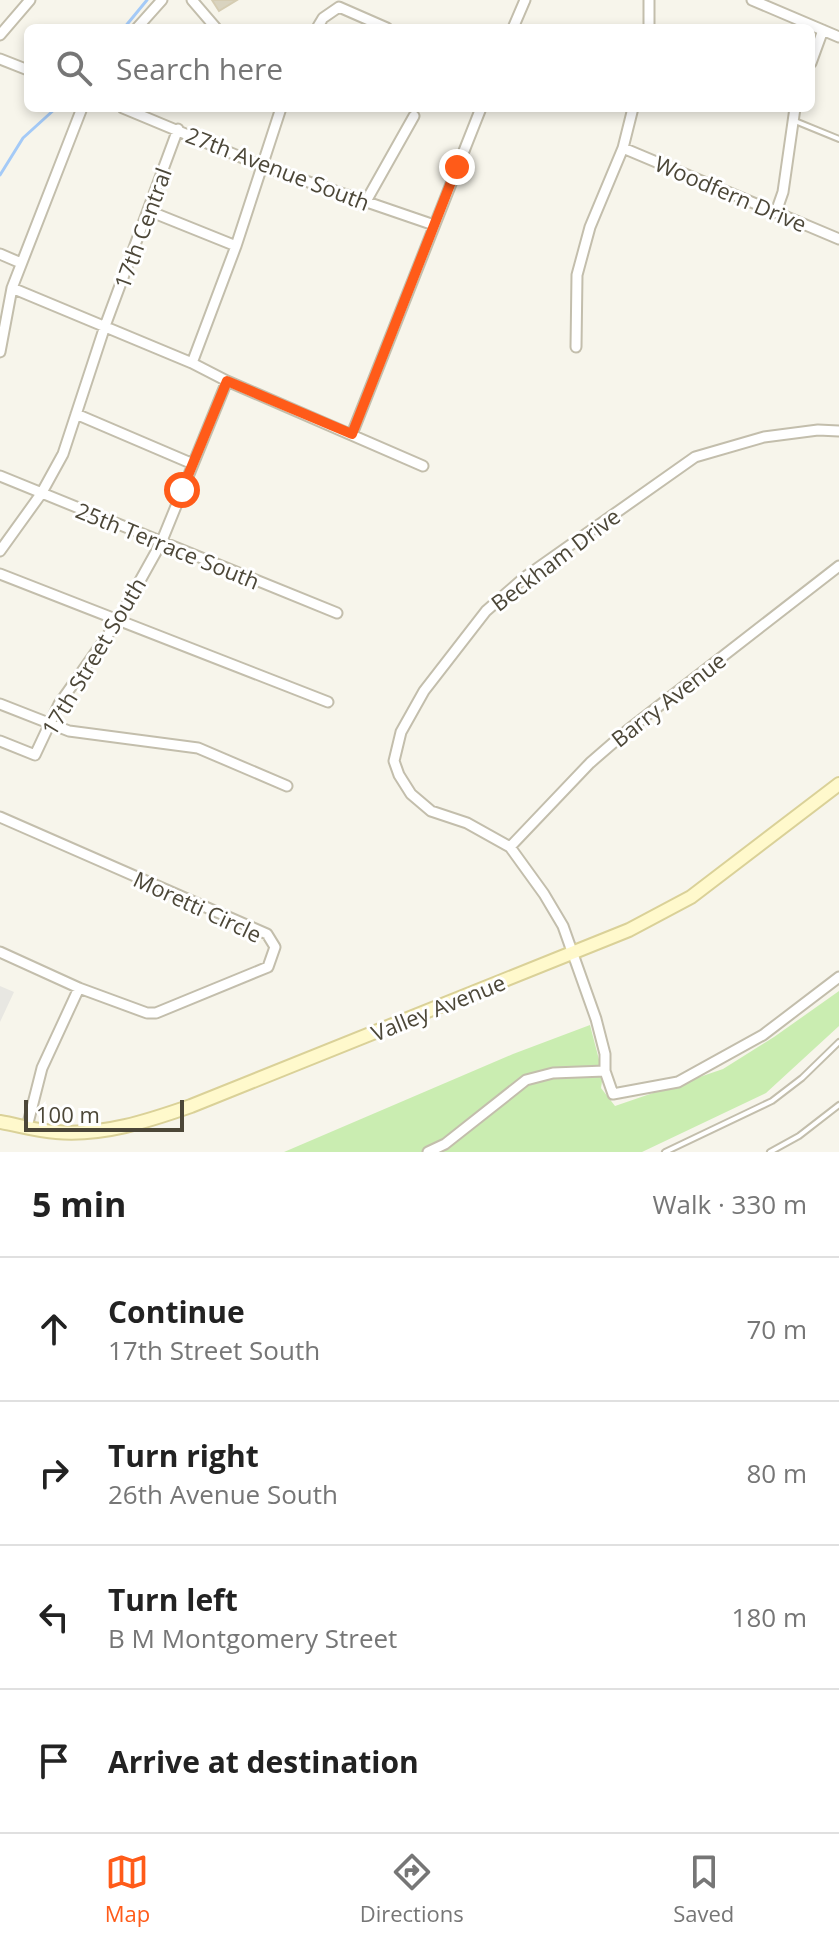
<!DOCTYPE html>
<html lang="en">
<head>
<meta charset="utf-8">
<style>
  body { margin:0; font-family:"Open Sans",sans-serif; background:#f2f2f2; color:#222 }
  .scale { position:absolute; left:24px; bottom:20px; width:160px; box-sizing:border-box; padding-left:8px; border:4px solid #4c4738; border-top:0; font-size:22px; line-height:28px; white-space:nowrap; color:#4c4738; -webkit-text-stroke:6px #fff; paint-order:stroke }
  .stop { position:absolute; width:24px; height:24px; margin:-18px; border:6px solid #ff5b19; border-radius:50%; background:#fff }
  .stop.end { background:#ff5b19; border-color:#fff; box-shadow:0 2px 8px #0008 }
  .list { margin:0; padding:0; list-style:none }
  h2 { display:flex; justify-content:space-between; align-items:center; height:104px; margin:0; padding:0 32px; font-size:34px }
  h2 small { font-size:26px; font-weight:400; color:#767676 }
  .list li { display:grid; grid-template-columns:52px 1fr auto; gap:24px; align-items:center; box-sizing:border-box; height:144px; padding:0 32px; border-top:2px solid #e0e0e0 }
  .list b { display:block; font-size:30px; white-space:nowrap }
  .list p { margin:0; font-size:26px; white-space:nowrap; color:#767676 }
  .list em { font-size:26px; font-style:normal; color:#767676 }
  .icon { flex:none; width:44px; height:44px; fill:none; stroke:currentColor; stroke-width:2; stroke-linecap:round; stroke-linejoin:round }
  .map { position:relative; flex:none; width:839px; height:1152px; overflow:hidden }
  .search { position:absolute; background:#fff; box-shadow:0 4px 12px #0003; left:24px; right:24px; top:24px; height:88px; display:flex; align-items:center; gap:20px; box-sizing:border-box; padding:0 28px; border-radius:12px; color:#767676; font-size:30px }
  .sheet { height:680px; background:#fff }
  nav { display:flex; justify-content:space-around; align-items:center; box-sizing:border-box; height:112px; border-top:2px solid #e0e0e0; background:#fff; font-size:22px; color:#767676 }
  nav a { display:grid; justify-items:center; gap:4px }
  nav .on { color:#ff5b19 }
  .map>svg:first-child { display:block }
</style>
</head>
<body>
<div class="map">
<svg width="839" height="1152" viewBox="0 0 839 1152">
  <rect width="100%" height="100%" fill="#f7f5eb"/>
  <!-- green -->
  <path fill="#caedb1" d="M839,991V1026L766,1093L642,1152H284L513,1054L590,1025L603,1075L601,1088L615,1106L723,1069L774,1037Z"/>
  <!-- parking -->
  <path fill="#e8e7e2" d="M0,986L14,992L0,1022Z"/>
  <g fill="none" stroke-linecap="round" stroke-linejoin="round">
    <!-- stream -->
    <path stroke="#a4caf7" stroke-width="3" d="M124,28L147,0
      M0,175L23,138L56,108"/>
  </g>
  <!-- building -->
  <path fill="#d9d3bf" stroke="#d5ccb2" stroke-width="2" d="M212,0H237L219,11Z"/>
  <g fill="none" stroke-linecap="round" stroke-linejoin="round">
    <!-- lane casing -->
    <g stroke="#c3beac" stroke-width="8">
      <path id="lane" d="M795,121L839,139
        M665,1152L772,1101L802,1078L839,1042
        M770,1152L799,1136L839,1105"/>
    </g>
    <!-- street casing -->
    <g stroke="#c3beac" stroke-width="13">
      <path id="street" d="M192,0L216,28
        M649,0V28
        M752,0L839,37
        M137,28L162,0
        M317,28L323,18L339,7L387,28
        M513,28L525,0
        M0,35L30,0
        M0,59L28,70
        M811,63L823,30
        M123,108L262,166L434,225
        M623,148L839,239
        M365,203L414,116
        M149,211L236,246
        M776,212L783,192L795,108
        M0,254L21,263
        M12,288L192,363L227,381L423,466
        M576,347L577,275L590,227L623,148L633,108
        M0,352L12,288L82,108
        M192,363L236,246L281,108
        M76,414L193,464
        M839,431L818,430L764,437L695,457L525,577L486,611L424,691L401,732L394,761L399,775L411,794L431,811L467,823L510,847L544,894L563,926L596,1019L605,1054V1071L613,1094L678,1082L763,1035L839,977
        M352,434L481,108
        M0,476L337,613
        M0,551L41,494L63,454L105,326L178,129
        M0,574L328,702
        M0,704L69,731L198,748L287,786
        M0,741L35,755L59,704L117,622L161,543L227,381
        M0,817L267,934L275,947L268,967L156,1013H147L79,988L0,952
        M510,847L590,763L628,730L839,566
        M27,1127L42,1068L79,988
        M428,1152L445,1144L526,1080L553,1073L605,1071"/>
    </g>
    <!-- secondary casing -->
    <g stroke="#dad198" stroke-width="16">
      <path id="secondary" d="M0,1122C18,1125 37,1131 56,1132C103,1136 148,1121 191,1106L629,930L691,897L839,784"/>
    </g>
    <!-- lane -->
    <use href="#lane" stroke="#fff" stroke-width="4"/>
    <!-- street -->
    <use href="#street" stroke="#fff" stroke-width="9"/>
    <!-- secondary -->
    <use href="#secondary" stroke="#fff9cc" stroke-width="12"/>
  </g>
  <g fill="none" stroke-linecap="round" stroke-linejoin="round">
    <!-- route -->
    <path stroke="#ff5b19" stroke-width="10" d="M182,490L227,381L352,434L457,167"/>
  </g>
  <g text-anchor="middle" dominant-baseline="central" stroke-width="6" stroke-linejoin="round" paint-order="stroke">
    <!-- street labels -->
    <g font-size="22" fill="#4c4738" stroke="#fff">
      <text transform="translate(278 168) rotate(21)">27th Avenue South</text>
      <text transform="translate(731 193) rotate(23)">Woodfern Drive</text>
      <text transform="translate(142 228) rotate(-70)">17th Central</text>
      <text transform="translate(168 545) rotate(22)">25th Terrace South</text>
      <text transform="translate(555 559) rotate(-37)">Beckham Drive</text>
      <text transform="translate(93 656) rotate(-59)">17th Street South</text>
      <text transform="translate(668 699) rotate(-38)">Barry Avenue</text>
      <text transform="translate(198 906) rotate(25)">Moretti Circle</text>
      <text transform="translate(438 1007) rotate(-22)">Valley Avenue</text>
    </g>
  </g>
</svg>
<div class="scale">100 m</div>
<div class="stop" style="left:182px;top:490px"></div>
<div class="stop end" style="left:457px;top:167px"></div>
<div class="search"><svg class="icon" aria-label="search" viewBox="0 0 24 24"><circle cx="10" cy="10" r="6"/><path d="M15 15l6 6"/></svg>Search here</div>
</div>
<section class="sheet">
<h2>5 min<small>Walk · 330 m</small></h2>
<ul class="list">
<li><svg class="icon" aria-label="ahead" viewBox="0 0 24 24"><path d="M12 20V5M6 11l6-6 6 6"/></svg><div><b>Continue</b><p>17th Street South</p></div><em>70 m</em></li>
<li><svg class="icon" aria-label="right" viewBox="0 0 24 24"><path d="M7 20v-9h11M14 6l5 5-5 5"/></svg><div><b>Turn right</b><p>26th Avenue South</p></div><em>80 m</em></li>
<li><svg class="icon" aria-label="left" viewBox="0 0 24 24"><path d="M17 20v-9H6M10 6l-5 5 5 5"/></svg><div><b>Turn left</b><p>B M Montgomery Street</p></div><em>180 m</em></li>
<li><svg class="icon" aria-label="arrive" viewBox="0 0 24 24"><path d="M6 21V4h12l-3 4 3 4H6"/></svg><div><b>Arrive at destination</b></div></li>
</ul>
</section>
<nav>
<a class="on"><svg class="icon" aria-label="map" viewBox="0 0 24 24"><path d="M3 6l6-2 6 2 6-2v14l-6 2-6-2-6 2zM9 4v14M15 6v14"/></svg>Map</a>
<a><svg class="icon" aria-label="directions" viewBox="0 0 24 24"><path d="M12 3l9 9-9 9-9-9zM9 14v-3h6M13 9l2 2-2 2"/></svg>Directions</a>
<a><svg class="icon" aria-label="saved" viewBox="0 0 24 24"><path d="M7 4h10v16l-5-4-5 4z"/></svg>Saved</a>
</nav>
</body>
</html>
